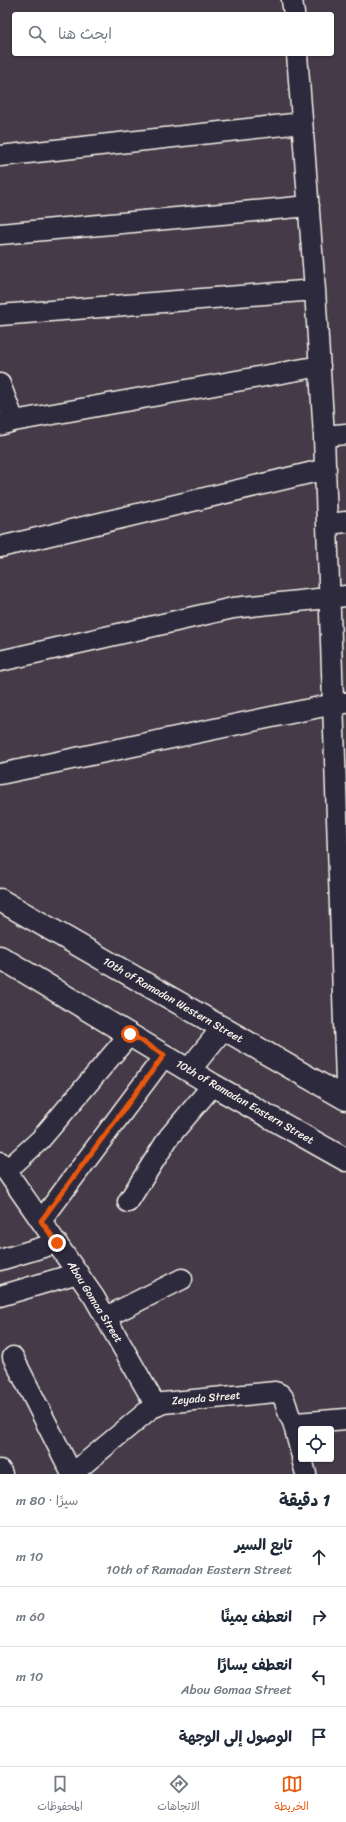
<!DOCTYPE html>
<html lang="ar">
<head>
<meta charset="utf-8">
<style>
  body { margin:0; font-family:Sriracha,"Playpen Sans Arabic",sans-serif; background:#f2f2f3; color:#1f2937; direction:rtl }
  .controls { position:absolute; right:12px; bottom:12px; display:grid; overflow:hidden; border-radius:4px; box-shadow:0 1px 3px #0004 }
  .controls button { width:36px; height:36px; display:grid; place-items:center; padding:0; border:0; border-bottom:1px solid #e0e1e3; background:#fff; color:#1f2937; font:20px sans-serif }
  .stop { position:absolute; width:12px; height:12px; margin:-9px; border:3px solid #ea580c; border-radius:50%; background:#fff }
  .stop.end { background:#ea580c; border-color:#fff; box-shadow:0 1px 4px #0008 }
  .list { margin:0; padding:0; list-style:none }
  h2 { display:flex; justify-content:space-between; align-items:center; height:52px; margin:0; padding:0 16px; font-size:17px }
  h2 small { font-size:13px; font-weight:400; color:#747a83 }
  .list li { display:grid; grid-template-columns:26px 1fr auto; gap:12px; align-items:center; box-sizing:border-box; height:60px; padding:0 16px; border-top:1px solid #e0e1e3 }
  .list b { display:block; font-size:15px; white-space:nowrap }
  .list p { margin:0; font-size:13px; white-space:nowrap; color:#747a83 }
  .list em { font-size:13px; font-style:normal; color:#747a83 }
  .icon { flex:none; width:22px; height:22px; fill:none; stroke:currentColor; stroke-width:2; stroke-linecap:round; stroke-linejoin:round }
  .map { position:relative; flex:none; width:346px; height:1474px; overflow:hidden; direction:ltr }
  .search { position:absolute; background:#fff; box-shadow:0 1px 3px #0004; left:12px; right:12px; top:12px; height:44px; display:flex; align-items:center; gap:10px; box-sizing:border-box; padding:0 14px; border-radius:4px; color:#747a83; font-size:15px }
  .sheet { height:292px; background:#fff }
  nav { display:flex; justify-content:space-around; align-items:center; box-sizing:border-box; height:56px; border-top:1px solid #e0e1e3; background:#fff; font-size:11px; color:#747a83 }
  nav a { display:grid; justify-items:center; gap:2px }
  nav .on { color:#ea580c }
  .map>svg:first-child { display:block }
</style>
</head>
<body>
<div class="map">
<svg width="346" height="1474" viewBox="0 0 346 1474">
  <rect width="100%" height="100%" fill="#443a48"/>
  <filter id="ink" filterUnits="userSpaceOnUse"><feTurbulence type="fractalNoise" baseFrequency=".025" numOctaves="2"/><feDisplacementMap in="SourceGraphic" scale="8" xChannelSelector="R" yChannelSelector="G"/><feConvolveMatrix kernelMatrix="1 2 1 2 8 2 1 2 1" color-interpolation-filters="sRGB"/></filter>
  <g filter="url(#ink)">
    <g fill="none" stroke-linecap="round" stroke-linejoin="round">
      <!-- minor casing -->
      <g stroke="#f4f1e8" stroke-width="23">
        <path id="minor" d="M292,0L294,14
          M297,54L315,290L324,436L346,1082
          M0,156L302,123
          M0,234L309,206
          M0,315L315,290
          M0,384L14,421
          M0,425L14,421L320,366
          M324,436L346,434
          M328,524L346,522
          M0,547L326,469
          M0,661L233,608L346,596
          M0,774L334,704L346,703
          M0,1162L94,1297L156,1406
          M6,1171L40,1140L130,1034
          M128,1202L169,1137L213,1085
          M41,1221L165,1055
          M0,1260L57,1243
          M0,1296L78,1273
          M106,1317L182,1279
          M13,1357L72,1474
          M293,1422L301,1453
          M302,1459L306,1474
          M0,1470L2,1474
          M72,1474L150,1409L163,1403L275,1392C290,1395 284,1417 296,1423L346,1419"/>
      </g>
      <!-- tertiary casing -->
      <g stroke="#f4f1e8" stroke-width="25">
        <path id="tertiary" d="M0,900L346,1099
          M0,957L213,1085L346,1160
          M189,1070L223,1028"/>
      </g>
      <!-- minor -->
      <use href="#minor" stroke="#2f2a3d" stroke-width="20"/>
      <!-- tertiary -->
      <use href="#tertiary" stroke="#2f2a3d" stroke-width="22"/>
    </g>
  </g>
  <g fill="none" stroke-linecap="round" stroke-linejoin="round" filter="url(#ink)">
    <!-- route -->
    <path stroke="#ea580c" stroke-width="5" d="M57,1243L41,1221L164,1055L130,1034"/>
  </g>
  <g text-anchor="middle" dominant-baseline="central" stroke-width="3" stroke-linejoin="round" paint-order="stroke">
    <!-- street labels -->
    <g font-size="11" fill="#f4f1e8" stroke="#2f2a3d">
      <text transform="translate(173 1000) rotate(30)">10th of Ramadan Western Street</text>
      <text transform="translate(245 1102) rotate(30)">10th of Ramadan Eastern Street</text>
      <text transform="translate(95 1302) rotate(58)">Abou Gomaa Street</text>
      <text transform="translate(206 1398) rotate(-5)">Zeyada Street</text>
    </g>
  </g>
</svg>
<div class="controls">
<button><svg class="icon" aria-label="locate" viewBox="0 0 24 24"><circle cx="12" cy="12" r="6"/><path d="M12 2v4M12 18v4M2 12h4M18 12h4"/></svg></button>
</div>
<div class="stop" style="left:130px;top:1034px"></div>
<div class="stop end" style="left:57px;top:1243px"></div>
<div class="search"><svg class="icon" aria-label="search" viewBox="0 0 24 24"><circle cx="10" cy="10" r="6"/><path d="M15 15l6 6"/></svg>ابحث هنا</div>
</div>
<section class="sheet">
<h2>1 دقيقة<small>سيرًا · 80 m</small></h2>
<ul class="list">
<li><svg class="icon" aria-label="ahead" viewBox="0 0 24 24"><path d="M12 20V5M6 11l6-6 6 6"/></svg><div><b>تابع السير</b><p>10th of Ramadan Eastern Street</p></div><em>10 m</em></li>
<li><svg class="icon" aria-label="right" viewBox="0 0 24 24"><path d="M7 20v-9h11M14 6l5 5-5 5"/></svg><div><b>انعطف يمينًا</b></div><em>60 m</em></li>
<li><svg class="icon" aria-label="left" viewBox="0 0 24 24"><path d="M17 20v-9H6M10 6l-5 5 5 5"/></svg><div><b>انعطف يسارًا</b><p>Abou Gomaa Street</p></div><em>10 m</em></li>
<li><svg class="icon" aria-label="arrive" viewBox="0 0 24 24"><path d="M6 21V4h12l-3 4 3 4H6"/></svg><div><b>الوصول إلى الوجهة</b></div></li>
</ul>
</section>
<nav>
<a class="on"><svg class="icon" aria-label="map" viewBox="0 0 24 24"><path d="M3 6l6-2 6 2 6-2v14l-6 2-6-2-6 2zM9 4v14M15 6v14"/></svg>الخريطة</a>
<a><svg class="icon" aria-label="directions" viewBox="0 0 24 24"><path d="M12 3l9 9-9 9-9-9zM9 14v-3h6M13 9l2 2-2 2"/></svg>الاتجاهات</a>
<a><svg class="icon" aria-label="saved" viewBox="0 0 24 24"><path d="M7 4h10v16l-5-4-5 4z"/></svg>المحفوظات</a>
</nav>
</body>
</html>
